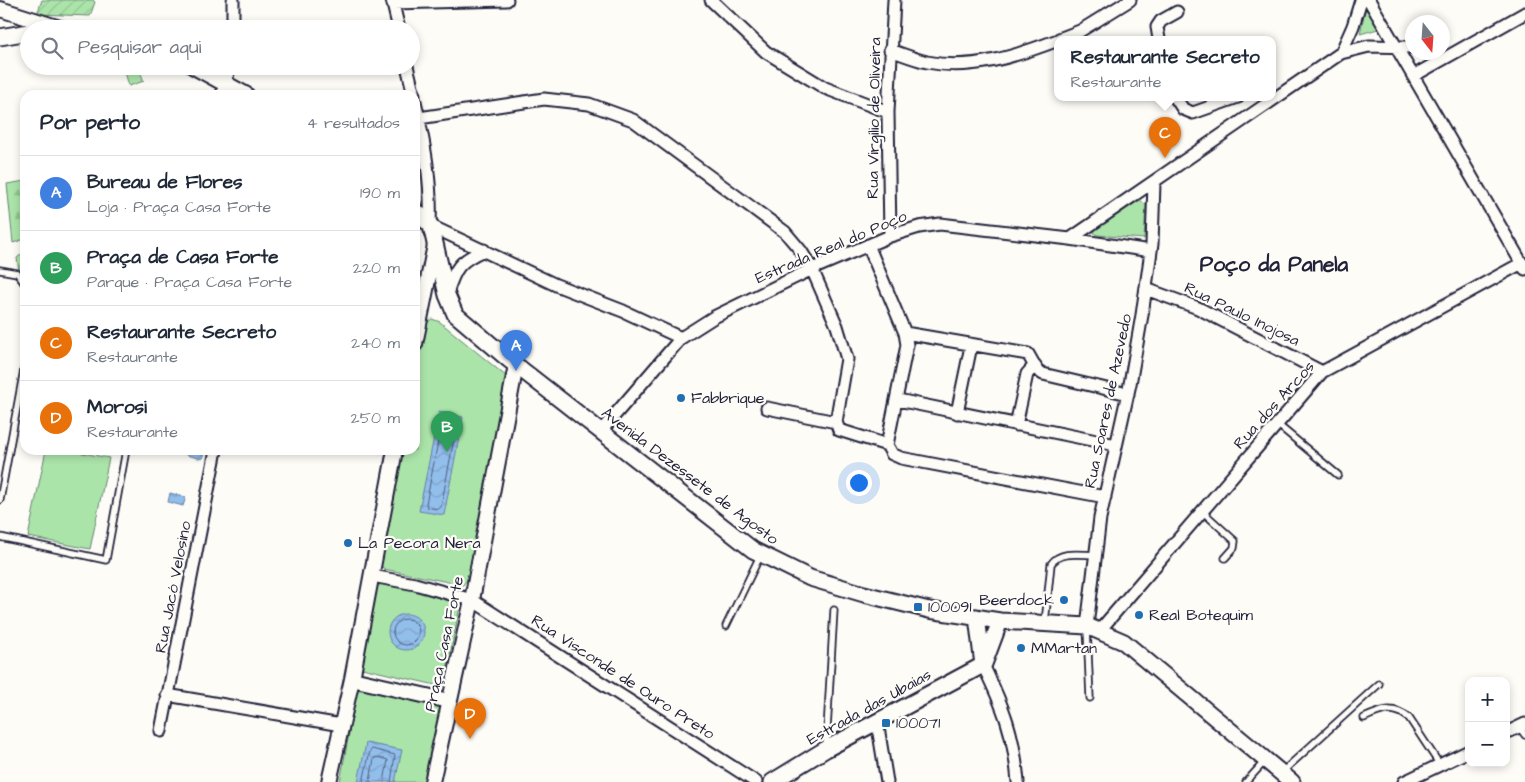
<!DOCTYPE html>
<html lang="pt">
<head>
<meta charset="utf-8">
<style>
  body { margin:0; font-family:"Architects Daughter",sans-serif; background:#f6f6f7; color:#1f2937 }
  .controls { position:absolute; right:15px; bottom:15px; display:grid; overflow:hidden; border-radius:10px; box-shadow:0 2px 8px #0003 }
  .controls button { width:45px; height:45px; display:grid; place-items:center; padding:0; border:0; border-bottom:1px solid #e0e1e3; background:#fff; color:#1f2937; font:25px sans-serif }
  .compass { position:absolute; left:1405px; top:15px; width:45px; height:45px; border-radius:50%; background:#fff; box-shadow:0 2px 8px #0003; rotate:163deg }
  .you { position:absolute; left:858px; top:482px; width:18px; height:18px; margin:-12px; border:4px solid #fff; border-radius:50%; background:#1a73e8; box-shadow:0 0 0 8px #1a73e833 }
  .badge { display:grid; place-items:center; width:32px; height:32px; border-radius:50%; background:#111827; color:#fff; font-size:16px; font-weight:700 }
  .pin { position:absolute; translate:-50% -41px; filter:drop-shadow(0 1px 2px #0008) }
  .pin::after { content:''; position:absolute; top:26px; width:18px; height:15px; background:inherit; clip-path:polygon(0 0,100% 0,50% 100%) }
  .popup { position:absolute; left:1054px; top:36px; width:222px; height:65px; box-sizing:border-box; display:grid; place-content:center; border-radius:10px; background:#fff; filter:drop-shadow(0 1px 4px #0005); font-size:16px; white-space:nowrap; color:#747a83 }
  .popup b { font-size:19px; color:#1f2937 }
  .popup::after { content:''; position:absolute; left:50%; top:100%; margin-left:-10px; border:10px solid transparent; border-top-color:#fff }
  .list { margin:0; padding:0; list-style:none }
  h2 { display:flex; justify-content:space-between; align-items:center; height:65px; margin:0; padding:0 20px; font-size:21px }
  h2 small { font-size:16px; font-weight:400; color:#747a83 }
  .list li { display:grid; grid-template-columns:32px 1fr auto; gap:15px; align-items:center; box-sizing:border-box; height:75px; padding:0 20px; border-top:1px solid #e0e1e3 }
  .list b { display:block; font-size:19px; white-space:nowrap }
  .list p { margin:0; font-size:16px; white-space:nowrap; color:#747a83 }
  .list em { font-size:16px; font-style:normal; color:#747a83 }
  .icon { flex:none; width:28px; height:28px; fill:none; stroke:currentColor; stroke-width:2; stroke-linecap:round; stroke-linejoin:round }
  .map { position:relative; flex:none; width:1525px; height:782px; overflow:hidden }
  .search { position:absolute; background:#fff; box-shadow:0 2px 8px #0003; left:20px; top:20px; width:400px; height:55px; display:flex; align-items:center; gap:12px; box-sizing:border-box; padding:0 18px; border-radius:28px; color:#747a83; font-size:19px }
  .panel { position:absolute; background:#fff; box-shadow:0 2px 8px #0003; left:20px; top:90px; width:400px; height:365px; border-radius:15px }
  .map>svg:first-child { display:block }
</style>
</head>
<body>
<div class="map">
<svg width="1525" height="782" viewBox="0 0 1525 782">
  <defs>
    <pattern id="forest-firs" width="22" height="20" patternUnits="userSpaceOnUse" patternTransform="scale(1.25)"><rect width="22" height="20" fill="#abe4a9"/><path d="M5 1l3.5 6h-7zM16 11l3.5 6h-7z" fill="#93c392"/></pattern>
    <pattern id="garden-furrows" width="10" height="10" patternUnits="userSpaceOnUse" patternTransform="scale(1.25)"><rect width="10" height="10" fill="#abe4a9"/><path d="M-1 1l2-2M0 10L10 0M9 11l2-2" fill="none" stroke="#93c392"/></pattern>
    <pattern id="water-waves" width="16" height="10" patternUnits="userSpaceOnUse" patternTransform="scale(1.25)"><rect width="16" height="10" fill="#92beeb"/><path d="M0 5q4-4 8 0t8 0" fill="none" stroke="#7ea3ca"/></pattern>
  </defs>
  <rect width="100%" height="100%" fill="#fdfcf7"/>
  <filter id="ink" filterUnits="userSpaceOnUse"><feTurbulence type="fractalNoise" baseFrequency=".02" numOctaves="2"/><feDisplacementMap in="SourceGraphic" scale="10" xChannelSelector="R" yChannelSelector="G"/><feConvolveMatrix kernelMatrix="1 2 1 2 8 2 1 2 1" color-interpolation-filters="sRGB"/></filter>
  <g filter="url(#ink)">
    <!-- forest -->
    <path fill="url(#forest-firs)" stroke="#668372" d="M125,66L138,67L144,81L129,86L125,72Z
      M25,181V239L13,243L7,184Z
      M25,251V281L20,278L17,258Z"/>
    <!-- park -->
    <path fill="#abe4a9" stroke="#668372" d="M1367,9L1378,29L1360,34L1365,10Z
      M1140,200L1146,205L1144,239L1097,235L1094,233L1095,230Z
      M432,319L440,322L507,377L508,383L467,580L463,585L384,569L380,564L402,450H415C415,429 413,328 432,319Z
      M46,450H67L109,458L90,549L28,537Z
      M382,583L456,598L461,602L444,684L440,686L362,668L376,588Z
      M358,685L441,703L425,782H340Z"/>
    <!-- garden -->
    <path fill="url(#garden-furrows)" stroke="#668372" d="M42,0H93L95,2L90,16L37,14Z"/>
    <!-- water -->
    <path fill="url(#water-waves)" stroke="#6580a5" d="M439,412L463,417L444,515L419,511Z
      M188,450H205L202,459L186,455Z
      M170,493L186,497L183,506L168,502Z
      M388 632a18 18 0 1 1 36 0a18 18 0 1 1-36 0Z
      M366,743L402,750L395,782H358Z"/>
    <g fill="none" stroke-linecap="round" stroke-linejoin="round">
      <!-- shore -->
      <path stroke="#4f6081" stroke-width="1" d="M445,419L455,421L457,423L441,507L438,509L427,507L426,504L442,421Z
        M393 632a13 13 0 1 1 26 0a13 13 0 1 1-26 0Z
        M363,782L370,751L372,749L395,755L391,782
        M370,782L374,758L377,757L388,760L384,782"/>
      <!-- service casing -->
      <g stroke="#22223b" stroke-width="9">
        <path id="service" d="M0,270L17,273L25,284
          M1277,424L1338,475
          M0,500L25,364
          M1202,511L1235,541L1234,548L1225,558
          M0,537L106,560L126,450
          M1045,623L1051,564C1061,550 1081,555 1096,555
          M726,626L760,556
          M1087,628L1090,698
          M1364,718C1381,710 1393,705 1409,718L1440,765
          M1519,727L1525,735
          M826,747L834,610
          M1282,772L1379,684
          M1246,782L1265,761"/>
      </g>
      <!-- minor casing -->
      <g stroke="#22223b" stroke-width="15">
        <path id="minor" d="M392,0L399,29
          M711,0L766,52L825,88L888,112
          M1369,0L1525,269
          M393,3L507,0
          M233,29V0
          M1059,39L1080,31L1130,0
          M1159,39L1157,27L1161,21L1177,12
          M890,50C902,54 914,59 927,62C972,71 1016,56 1058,40
          M1341,53L1369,46L1412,47
          M407,66L414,95
          M1415,75L1525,13
          M222,95L230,66
          M1175,97L1183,109L1193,113L1238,97
          M415,101C424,142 432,181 430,224
          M419,118L544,99L589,104L633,120L785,232L801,251L812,269L837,326L847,359L836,422
          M415,161L423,143
          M431,226L556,285L623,311L681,338
          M890,236L888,112L894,0
          M1070,239L1151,251
          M868,245L905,333L1028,354L1037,370L1043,374L1128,394
          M1146,289L1198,308L1322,372
          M447,293C455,268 459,261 484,250
          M898,400L1116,445
          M767,408L836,422L839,430L887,445L892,454L901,458L1105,497
          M957,413L971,346
          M1016,425L1027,374L1035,365
          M601,431L681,338L714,317L812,269L890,236L919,227L940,224L1070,239L1341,53L1353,26L1361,0
          M887,445L907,345L905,333
          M372,576L415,584L472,600L756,782
          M1087,626L1100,518L1130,384L1142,315L1152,244L1154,183
          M1100,630L1322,372L1522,263
          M983,665C1004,708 1014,734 1018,782
          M167,695L341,725
          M877,721L887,782
          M161,731L216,450
          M1506,733L1525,724
          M1404,782L1469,751"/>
      </g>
      <!-- tertiary casing -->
      <g stroke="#22223b" stroke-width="18">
        <path id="tertiary" d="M0,9L63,29
          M415,344L435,245
          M352,679L449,701
          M329,782L352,679L395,450
          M432,782L472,600L516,365"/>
      </g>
      <!-- secondary casing -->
      <g stroke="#22223b" stroke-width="19">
        <path id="secondary" d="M0,37L29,32
          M193,66L246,95
          M415,210L431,226L447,295L455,314L508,359L753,550L810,578L864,594L929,610L1000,621L1087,626L1124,642L1292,782
          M977,617L983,665
          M984,664L1000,621
          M772,782L826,749L983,665"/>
      </g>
      <!-- service -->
      <use href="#service" stroke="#fdfcf7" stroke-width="5.5"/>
      <!-- minor -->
      <use href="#minor" stroke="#fdfcf7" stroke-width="11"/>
      <!-- tertiary -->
      <use href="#tertiary" stroke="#fdfcf7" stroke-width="14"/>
      <!-- secondary -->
      <use href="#secondary" stroke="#fdfcf7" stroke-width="15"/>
    </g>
  </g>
  <!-- markers -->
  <g fill="#1f6fb2" stroke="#fdfcf7" stroke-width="2">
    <circle cx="681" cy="398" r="5"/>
    <circle cx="348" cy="543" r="5"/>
    <circle cx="1064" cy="600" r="5"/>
    <rect x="913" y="602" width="10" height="10" rx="2.5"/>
    <circle cx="1139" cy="615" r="5"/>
    <circle cx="1021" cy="648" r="5"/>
    <rect x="881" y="718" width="10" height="10" rx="2.5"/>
  </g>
  <g text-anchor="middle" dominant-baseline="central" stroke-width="4.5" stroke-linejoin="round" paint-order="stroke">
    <!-- street labels -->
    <g font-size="16" fill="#22223b" stroke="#fdfcf7">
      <text transform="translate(874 118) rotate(-89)">Rua Virgílio de Oliveira</text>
      <text transform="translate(831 247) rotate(-23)">Estrada Real do Poço</text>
      <text transform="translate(1242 314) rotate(26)">Rua Paulo Inojosa</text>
      <text transform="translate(1108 401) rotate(-78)">Rua Soares de Azevedo</text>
      <text transform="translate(1274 405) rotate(-48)">Rua dos Arcos</text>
      <text transform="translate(690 476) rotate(37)">Avenida Dezessete de Agosto</text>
      <text transform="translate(173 587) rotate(-79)">Rua Jacó Velosino</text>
      <text transform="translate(444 644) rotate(-78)">Praça Casa Forte</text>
      <text transform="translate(623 677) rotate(33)">Rua Visconde de Ouro Preto</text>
      <text transform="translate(869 707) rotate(-29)">Estrada das Ubaias</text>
    </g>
    <!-- poi labels -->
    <g font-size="16" fill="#22223b" stroke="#fdfcf7" text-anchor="start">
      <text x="691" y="398">Fabbrique</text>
      <text x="358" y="543">La Pecora Nera</text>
      <text x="1054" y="600" text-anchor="end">Beerdock</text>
      <text x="928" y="607">100091</text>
      <text x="1149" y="615">Real Botequim</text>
      <text x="1031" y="648">MMartan</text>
      <text x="896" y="723">100071</text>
    </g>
    <!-- district labels -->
    <g font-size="21" font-weight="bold" fill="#22223b" stroke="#fdfcf7">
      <text x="1274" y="264">Poço da Panela</text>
    </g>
  </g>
</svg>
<div class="controls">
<button>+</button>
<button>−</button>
</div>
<svg class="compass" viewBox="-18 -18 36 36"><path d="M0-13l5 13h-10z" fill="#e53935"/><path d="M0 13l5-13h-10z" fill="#747a83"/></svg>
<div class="you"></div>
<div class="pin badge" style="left:516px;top:371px;background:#3f7fe0">A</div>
<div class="pin badge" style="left:447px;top:452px;background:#2e9e5b">B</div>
<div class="pin badge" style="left:1165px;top:158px;background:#e8710a">C</div>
<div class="popup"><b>Restaurante Secreto</b>Restaurante</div>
<div class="pin badge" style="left:470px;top:739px;background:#e8710a">D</div>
<div class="search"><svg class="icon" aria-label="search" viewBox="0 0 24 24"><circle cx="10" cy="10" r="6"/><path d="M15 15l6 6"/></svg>Pesquisar aqui</div>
<section class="panel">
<h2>Por perto<small>4 resultados</small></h2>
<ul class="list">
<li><span class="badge" style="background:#3f7fe0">A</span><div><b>Bureau de Flores</b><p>Loja · Praça Casa Forte</p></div><em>190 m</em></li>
<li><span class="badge" style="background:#2e9e5b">B</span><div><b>Praça de Casa Forte</b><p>Parque · Praça Casa Forte</p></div><em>220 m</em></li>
<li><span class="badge" style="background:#e8710a">C</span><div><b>Restaurante Secreto</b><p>Restaurante</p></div><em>240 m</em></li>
<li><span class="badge" style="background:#e8710a">D</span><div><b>Morosi</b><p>Restaurante</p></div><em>250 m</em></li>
</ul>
</section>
</div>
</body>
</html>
